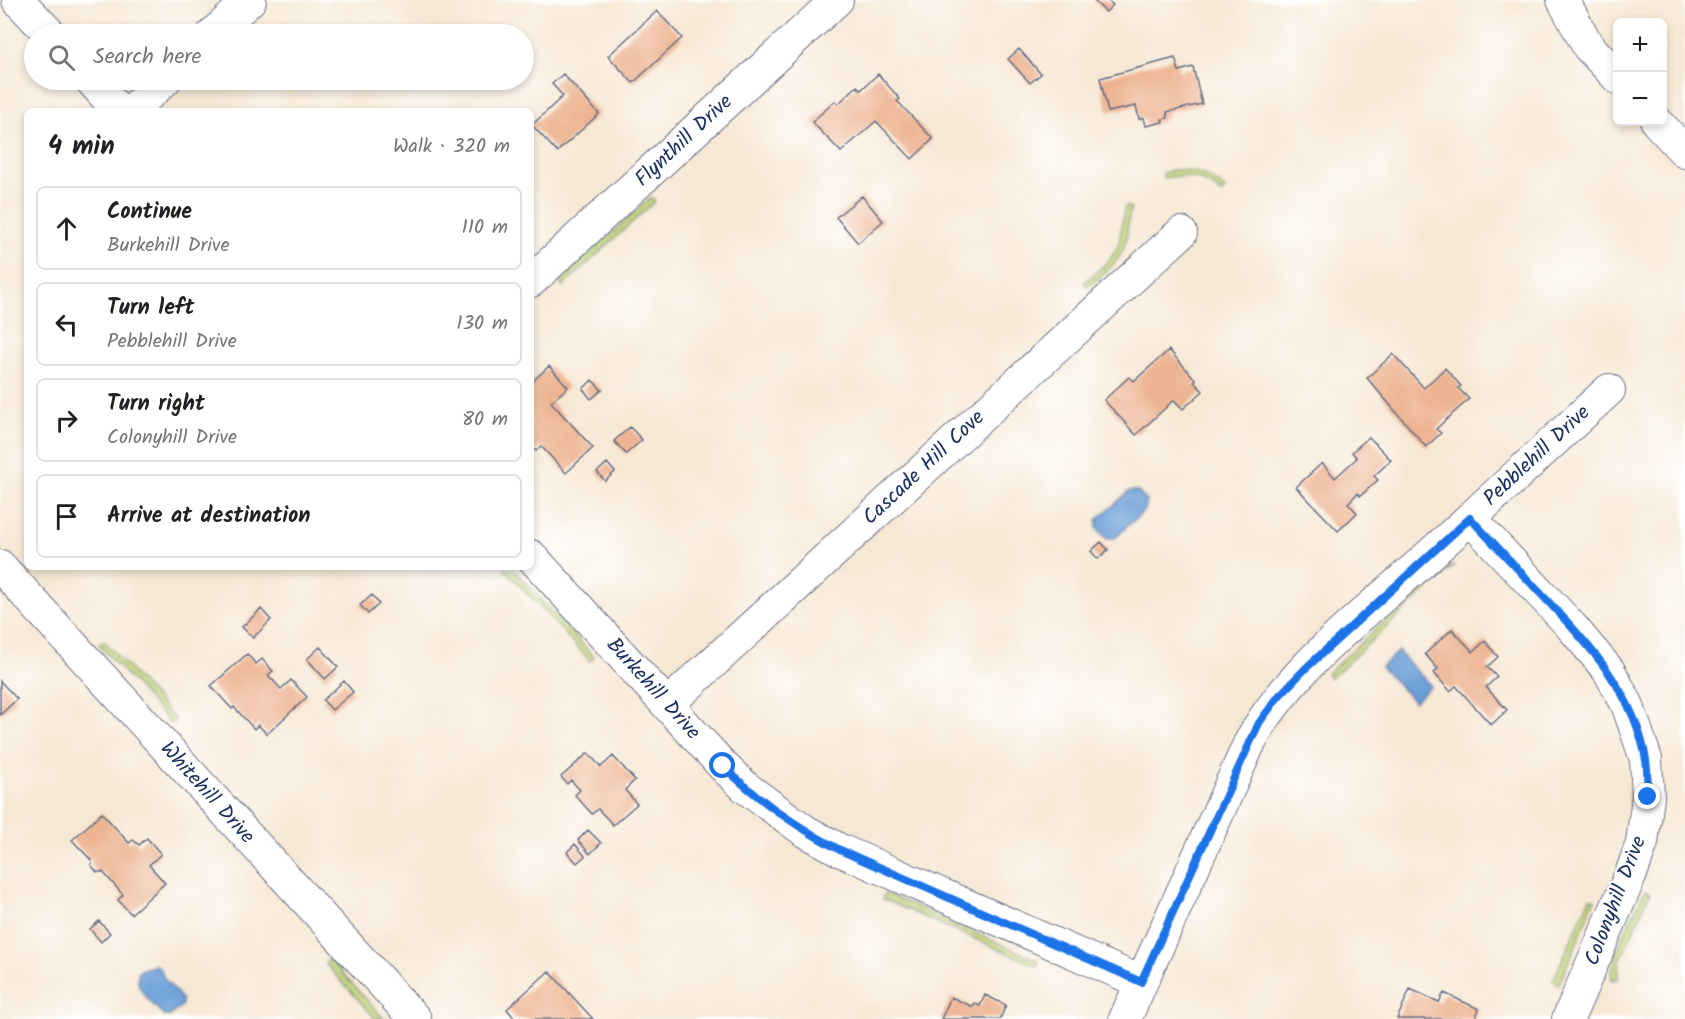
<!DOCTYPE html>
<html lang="en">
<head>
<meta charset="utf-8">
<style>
  body { margin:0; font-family:Kalam,sans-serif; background:#f2f2f2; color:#202124 }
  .controls { position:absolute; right:18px; top:18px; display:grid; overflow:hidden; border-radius:9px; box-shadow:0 3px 9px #0003 }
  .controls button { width:54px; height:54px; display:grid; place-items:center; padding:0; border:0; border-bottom:2px solid #e0e0e0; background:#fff; color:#202124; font:30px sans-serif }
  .stop { position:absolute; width:18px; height:18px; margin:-14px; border:4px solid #1a73e8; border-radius:50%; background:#fff }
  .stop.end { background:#1a73e8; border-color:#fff; box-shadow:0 2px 6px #0008 }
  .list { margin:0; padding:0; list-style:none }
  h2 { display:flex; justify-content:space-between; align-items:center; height:78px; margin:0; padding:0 24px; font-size:26px }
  h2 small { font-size:20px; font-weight:400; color:#757577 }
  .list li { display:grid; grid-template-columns:39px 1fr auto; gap:18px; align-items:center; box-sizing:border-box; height:84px; margin:0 12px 12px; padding:0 12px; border:2px solid #e0e0e0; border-radius:9px }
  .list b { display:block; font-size:22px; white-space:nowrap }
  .list p { margin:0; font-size:20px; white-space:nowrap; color:#757577 }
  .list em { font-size:20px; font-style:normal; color:#757577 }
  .icon { flex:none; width:33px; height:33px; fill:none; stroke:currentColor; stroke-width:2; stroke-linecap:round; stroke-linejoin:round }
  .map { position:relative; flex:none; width:1685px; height:1019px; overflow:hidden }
  .search { position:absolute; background:#fff; box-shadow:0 3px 9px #0003; left:24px; top:24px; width:510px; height:66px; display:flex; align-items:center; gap:15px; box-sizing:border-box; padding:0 21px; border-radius:33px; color:#757577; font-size:22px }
  .panel { position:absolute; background:#fff; box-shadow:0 3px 9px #0003; left:24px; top:108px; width:510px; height:462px; border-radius:9px }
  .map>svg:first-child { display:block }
</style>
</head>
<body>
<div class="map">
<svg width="1685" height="1019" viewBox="0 0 1685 1019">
  <rect width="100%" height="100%" fill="#fff"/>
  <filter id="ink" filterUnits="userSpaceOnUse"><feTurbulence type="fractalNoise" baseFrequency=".0167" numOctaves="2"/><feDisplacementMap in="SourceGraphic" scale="12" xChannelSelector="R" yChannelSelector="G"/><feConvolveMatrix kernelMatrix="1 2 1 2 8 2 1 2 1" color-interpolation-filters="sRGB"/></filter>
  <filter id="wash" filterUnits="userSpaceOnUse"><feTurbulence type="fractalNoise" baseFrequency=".008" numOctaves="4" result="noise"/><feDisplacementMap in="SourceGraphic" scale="24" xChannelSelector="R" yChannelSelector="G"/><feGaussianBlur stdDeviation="1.35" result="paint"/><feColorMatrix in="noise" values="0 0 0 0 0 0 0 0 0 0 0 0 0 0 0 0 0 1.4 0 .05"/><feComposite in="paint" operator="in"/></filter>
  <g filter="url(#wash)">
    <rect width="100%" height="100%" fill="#f7e8d4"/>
    <!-- green -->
    <path fill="#c2d477" stroke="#6e826a" stroke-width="1.5" d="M1173,170C1194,169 1211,175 1225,190L1221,193C1204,178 1186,173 1164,178L1163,173Z
      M651,197L655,201L563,286L559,282Z
      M1126,206L1131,208C1127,220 1128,230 1126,241C1121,262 1103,274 1088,287L1084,283C1098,270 1116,258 1120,239C1123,227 1120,218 1126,206Z
      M1456,565L1446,572L1331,678L1327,674L1437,573Z
      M503,567H511L594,657L590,661Z
      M104,641L175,720L171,724L99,645Z
      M1645,891L1650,893L1620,961L1618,979L1612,980C1610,956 1634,914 1645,891Z
      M885,893L1039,961L1037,966L883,899Z
      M1590,898L1595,900L1559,984L1553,981Z
      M329,959L384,1019H376L325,963Z"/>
    <!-- water -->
    <path fill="#699ed6" stroke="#42669a" stroke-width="1.5" d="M1129,491H1137L1146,500V509L1114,539H1107L1097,528V520Z
      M1398,651L1431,686L1414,702L1381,667Z
      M156,965L161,969L163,977L182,999V1005L170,1016H164C154,1004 130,987 140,970Z"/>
    <g id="blocks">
      <!-- building -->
      <path fill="#edb491" d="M1093,0H1107L1113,5L1106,12Z
        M657,11L682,38L633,83L608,56Z
        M1019,49L1041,74L1030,83L1008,59Z
        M1175,58L1179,71L1193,67L1202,104L1167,112L1168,118L1162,119L1163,122L1146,126L1144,118L1139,119L1136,106L1108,112L1100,78Z
        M563,74L599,114L557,152L532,125L563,96L552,84Z
        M878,74L900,99L897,101L933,139L912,159L876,121L841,152L812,122L835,101L838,104L857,86L861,90Z
        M862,196L883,221L858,243L836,217Z
        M1169,350L1196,380L1194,382L1203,391L1183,409L1174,400L1136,435L1104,400L1129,377L1134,381Z
        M1393,354L1424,388L1445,368L1461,386L1458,388L1469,399L1436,429L1441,433L1426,447L1367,378Z
        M549,366L568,387L551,402L593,448L566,473L541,446L536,451L531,446V383Z
        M592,380L602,390L591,399L583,389Z
        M630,427L642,440L626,454L614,441Z
        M1369,437L1391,460L1374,476L1378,480L1360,496L1358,493L1348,503L1357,513L1338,531L1296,487L1322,463L1335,478L1357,458L1352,452Z
        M607,463L615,472L605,481L597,472Z
        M1101,542L1108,550L1098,559L1091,551Z
        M372,595L379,604L368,614L360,605Z
        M261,609L271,620L253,638L242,627Z
        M1452,629L1473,652L1485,641L1498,657L1487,667L1497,677L1486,687L1507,710L1491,725L1456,686L1450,691L1434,673L1438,669L1425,654Z
        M320,647L338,667L325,679L307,659Z
        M247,654L256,664L262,659L273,671L268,675L281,689L291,680L307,697L267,734L258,725L254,729L234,707L232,709L211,686Z
        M0,681L17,699L0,715Z
        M344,681L353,692L332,710L323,700Z
        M588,753L601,767L613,756L635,780L625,790L637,804L613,825L598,809L592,814L575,795L580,790L571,780L567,784L561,777Z
        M102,813L129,843L133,840L139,845L147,838L161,854L149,865L165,883L131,914L118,900L123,895L103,872H97L91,865L92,861L72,840Z
        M588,830L601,843L590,854L578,840Z
        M575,844L585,856L577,863L567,852Z
        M99,921L110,933L101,942L90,929Z
        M549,971L593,1019H515L507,1009Z
        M1410,989L1439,1002L1444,993L1479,1009L1475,1019H1397Z
        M985,995L1006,1005L1000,1019H941L951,997L973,1007L974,1003L980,1006Z"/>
    </g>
  </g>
  <g filter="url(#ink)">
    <use href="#blocks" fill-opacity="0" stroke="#687087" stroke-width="1.5"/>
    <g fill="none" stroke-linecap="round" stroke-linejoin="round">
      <!-- street casing -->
      <g stroke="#687087" stroke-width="34">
        <path id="street" d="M18,0L50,34
          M1563,0L1588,46L1618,78
          M213,34L250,0
          M91,80L119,111
          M131,111L165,80
          M1657,122L1685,152
          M531,281L837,0
          M1470,518L1572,627L1609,671L1627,704L1646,759L1648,797L1642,843L1631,874L1568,1019
          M531,556L723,766L745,787L805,831L840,850L1141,982
          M0,566L415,1019
          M668,704L1181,233
          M1125,1019L1249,744C1284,676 1357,620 1414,569C1480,510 1544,450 1609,390"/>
      </g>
      <!-- street -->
      <use href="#street" stroke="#fff" stroke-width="32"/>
    </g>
  </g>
  <g fill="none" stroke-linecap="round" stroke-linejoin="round" filter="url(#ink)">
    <!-- route -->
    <path stroke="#1a73e8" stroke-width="8" d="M723,766C758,800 797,827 840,850L1141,982L1259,723L1278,697L1306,668L1470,518C1494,544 1518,569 1542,595C1587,643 1635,692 1646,760C1648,772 1647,785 1648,797"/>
  </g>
  <g text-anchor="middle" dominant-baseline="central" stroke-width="4.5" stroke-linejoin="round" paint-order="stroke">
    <!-- street labels -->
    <g font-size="21" fill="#1b2f5e" stroke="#fff">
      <text transform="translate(684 141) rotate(-43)">Flynthill Drive</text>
      <text transform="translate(1537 456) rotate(-43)">Pebblehill Drive</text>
      <text transform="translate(924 468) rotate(-43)">Cascade Hill Cove</text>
      <text transform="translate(653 689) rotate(48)">Burkehill Drive</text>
      <text transform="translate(207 793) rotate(48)">Whitehill Drive</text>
      <text transform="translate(1616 901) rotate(-69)">Colonyhill Drive</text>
    </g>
  </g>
</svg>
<div class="controls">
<button>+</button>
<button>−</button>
</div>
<div class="stop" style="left:723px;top:766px"></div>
<div class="stop end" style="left:1648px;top:797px"></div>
<div class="search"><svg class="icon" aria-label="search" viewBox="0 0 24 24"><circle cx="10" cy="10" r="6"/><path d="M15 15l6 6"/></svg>Search here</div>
<section class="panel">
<h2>4 min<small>Walk · 320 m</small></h2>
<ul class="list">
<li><svg class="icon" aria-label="ahead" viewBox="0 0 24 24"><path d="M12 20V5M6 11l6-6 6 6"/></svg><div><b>Continue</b><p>Burkehill Drive</p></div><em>110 m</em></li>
<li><svg class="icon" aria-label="left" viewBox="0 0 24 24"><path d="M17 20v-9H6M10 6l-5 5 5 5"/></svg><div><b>Turn left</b><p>Pebblehill Drive</p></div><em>130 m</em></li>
<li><svg class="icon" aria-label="right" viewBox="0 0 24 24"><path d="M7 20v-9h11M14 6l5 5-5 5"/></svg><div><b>Turn right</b><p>Colonyhill Drive</p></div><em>80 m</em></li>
<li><svg class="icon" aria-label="arrive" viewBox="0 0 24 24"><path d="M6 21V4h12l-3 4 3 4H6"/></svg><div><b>Arrive at destination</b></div></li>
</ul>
</section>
</div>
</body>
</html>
